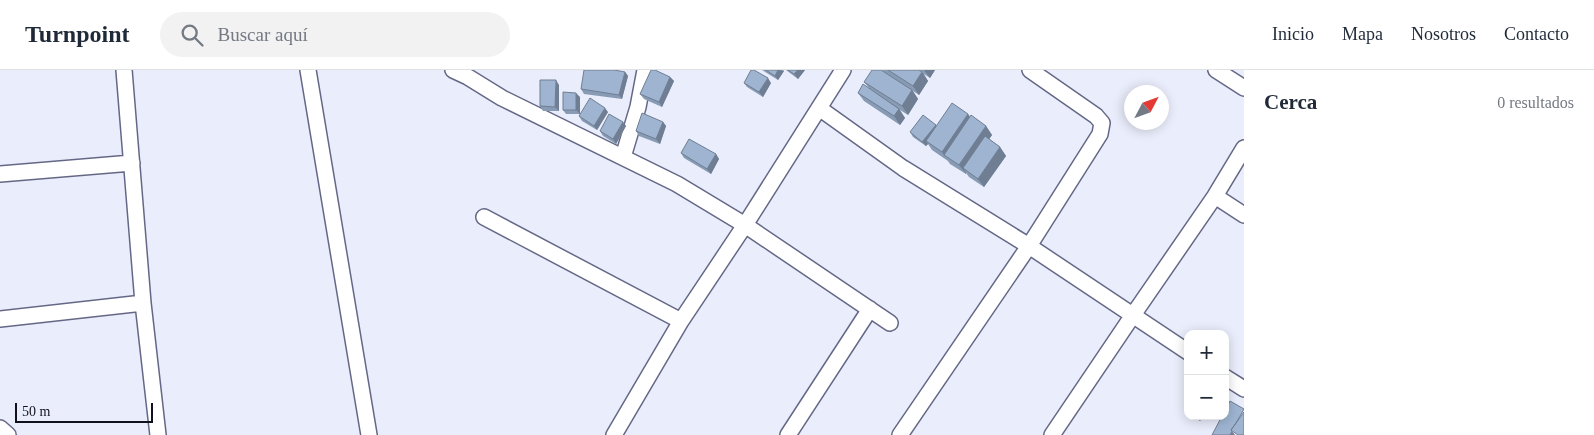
<!DOCTYPE html>
<html lang="es">
<head>
<meta charset="utf-8">
<style>
  body { margin:0; font-family:"Times New Roman",serif; background:#f2f2f3; color:#1f2937 }
  .controls { position:absolute; right:15px; bottom:15px; display:grid; overflow:hidden; border-radius:10px; box-shadow:0 2px 12px #0003 }
  .controls button { width:45px; height:45px; display:grid; place-items:center; padding:0; border:0; border-bottom:1px solid #e0e1e3; background:#fff; color:#1f2937; font:25px sans-serif }
  .compass { position:absolute; left:1124px; top:15px; width:45px; height:45px; border-radius:50%; background:#fff; box-shadow:0 2px 12px #0003; rotate:49deg }
  .scale { position:absolute; left:15px; bottom:12px; width:138px; box-sizing:border-box; padding-left:5px; border:2px solid #10111d; border-top:0; font-size:14px; line-height:18px; white-space:nowrap; color:#10111d; -webkit-text-stroke:4px #eaedfb; paint-order:stroke }
  .list { margin:0; padding:0; list-style:none }
  h2 { display:flex; justify-content:space-between; align-items:center; height:65px; margin:0; padding:0 20px; font-size:21px }
  h2 small { font-size:16px; font-weight:400; color:#747a83 }
  .icon { flex:none; width:28px; height:28px; fill:none; stroke:currentColor; stroke-width:2; stroke-linecap:round; stroke-linejoin:round }
  .map { position:relative; flex:none; width:1244px; height:365px; overflow:hidden }
  header { display:flex; align-items:center; gap:30px; box-sizing:border-box; height:70px; padding:0 25px; background:#fff; border-bottom:1px solid #e0e1e3 }
  header strong { font-size:24px }
  nav { display:flex; gap:28px; margin-inline-start:auto; font-size:18px }
  .search { width:350px; height:45px; background:#f2f2f3; display:flex; align-items:center; gap:12px; box-sizing:border-box; padding:0 18px; border-radius:28px; color:#747a83; font-size:19px }
  main { display:flex }
  aside { flex:1; background:#fff }
  .map>svg:first-child { display:block }
</style>
</head>
<body>
<header>
<strong>Turnpoint</strong>
<div class="search"><svg class="icon" aria-label="search" viewBox="0 0 24 24"><circle cx="10" cy="10" r="6"/><path d="M15 15l6 6"/></svg>Buscar aquí</div>
<nav><a>Inicio</a><a>Mapa</a><a>Nosotros</a><a>Contacto</a></nav>
</header>
<main>
<div class="map">
<svg width="1244" height="365" viewBox="0 0 1244 365">
  <rect width="100%" height="100%" fill="#eaedfb"/>
  <g fill="none" stroke-linecap="round" stroke-linejoin="round">
    <!-- minor casing -->
    <g stroke="#646886" stroke-width="18">
      <path id="minor" d="M124,0L143,233L158,365
        M308,0L369,365
        M453,0L468,7L502,28L677,114L745,155L890,253
        M1216,0L1244,18
        M819,38L903,98L1029,176L1188,282
        M623,87L638,37L645,0
        M0,104L132,93
        M1215,126L1244,145
        M484,147L681,251
        M0,249L143,233
        M1225,307L1244,319
        M0,358L8,365
        M614,365L681,251L745,155L843,0
        M788,365L870,239
        M900,365L1029,176L1100,64L1102,53L1096,46L1030,0
        M1052,365L1133,245L1215,126L1244,78"/>
    </g>
    <!-- minor -->
    <use href="#minor" stroke="#fff" stroke-width="15"/>
  </g>
  <!-- wall -->
  <path fill="#889bb4" d="M762,0H783L784,1L778,10Z
    M786,0H805L798,9Z
    M882,0H935L930,8L924,4L928,11L919,25L913,21L918,29L908,45L900,40L905,48L900,55L864,31L858,23L869,18L864,12L883,1Z
    M625,2L628,6L622,29L584,24L581,19Z
    M670,7L674,11L662,37L644,29L640,24Z
    M744,13H771L763,27L747,17Z
    M559,15V41H543L540,36Z
    M580,27V44H566L563,40Z
    M608,42L597,60L582,51L579,46Z
    M968,44L970,47L986,56L992,65L989,69L1000,77L1006,86L984,117L969,107L966,103V104L950,94L948,91L932,80L928,74L926,76L913,67L910,62L936,56Z
    M623,52L626,56L616,74L603,66L600,61Z
    M663,52L666,56L660,74L639,66L636,61Z
    M681,83L716,84L719,89L711,104L684,88Z
    M1193,346H1203L1200,351Z"/>
  <!-- shaded-wall -->
  <path fill="#6f7e92" d="M778,0L784,1L778,10L775,6Z
    M798,0H805L798,9L794,4Z
    M924,0H935L930,8Z
    M625,2L628,6L622,29L619,25Z
    M922,2L928,11L919,25L913,16Z
    M670,7L674,11L662,37L659,32Z
    M768,8L771,13L763,27L759,22Z
    M556,10L559,15V41L555,37Z
    M912,20L918,29L908,45L902,36Z
    M576,23L580,27V44L576,40Z
    M605,38L608,42L597,60L594,56Z
    M899,39L905,48L900,55L894,46Z
    M968,44L974,53L944,85L948,91L942,82Z
    M623,52L626,56L616,74L613,69Z
    M663,52L666,56L660,74L656,69Z
    M936,55L939,60L926,71L928,74L926,76L922,72Z
    M986,56L992,65L967,101L963,98L966,103V104L959,95Z
    M1000,77L1006,86L984,117L978,109Z
    M716,84L719,89L711,104L707,99Z
    M1197,346H1203L1200,351Z
    M1232,361L1235,365H1230Z"/>
  <!-- building -->
  <path fill="#9eb4d1" stroke="#6f7e92" d="M584,0H614L625,2L619,25L581,19Z
    M651,0H655L670,7L659,32L640,24Z
    M751,0H754L768,8L759,22L744,13Z
    M766,0H778L775,6Z
    M788,0H798L794,4Z
    M872,0H881L912,20L902,36L864,12Z
    M888,0H919L922,2L913,16Z
    M540,10H556L555,37L540,36Z
    M863,14L899,39L894,46L858,23Z
    M563,22L576,23V40H563Z
    M590,28L605,38L594,56L579,46Z
    M952,33L968,44L942,82L926,71Z
    M642,43L663,52L656,69L636,61Z
    M609,44L623,52L613,69L600,61Z
    M923,45L936,55L922,72L910,62Z
    M971,45L986,56L959,95L944,85Z
    M985,66L1000,77L978,109L963,98Z
    M689,69L716,84L707,99L681,83Z
    M1230,331L1244,339L1236,353L1231,360L1232,361L1230,365H1212L1222,346H1225V340Z
    M1244,342V365H1238L1231,360Z"/>
</svg>
<div class="controls">
<button>+</button>
<button>−</button>
</div>
<svg class="compass" viewBox="-18 -18 36 36"><path d="M0-13l5 13h-10z" fill="#e53935"/><path d="M0 13l5-13h-10z" fill="#747a83"/></svg>
<div class="scale">50 m</div>
</div>
<aside>
<h2>Cerca<small>0 resultados</small></h2>
<ul class="list">
</ul>
</aside>
</main>
</body>
</html>
